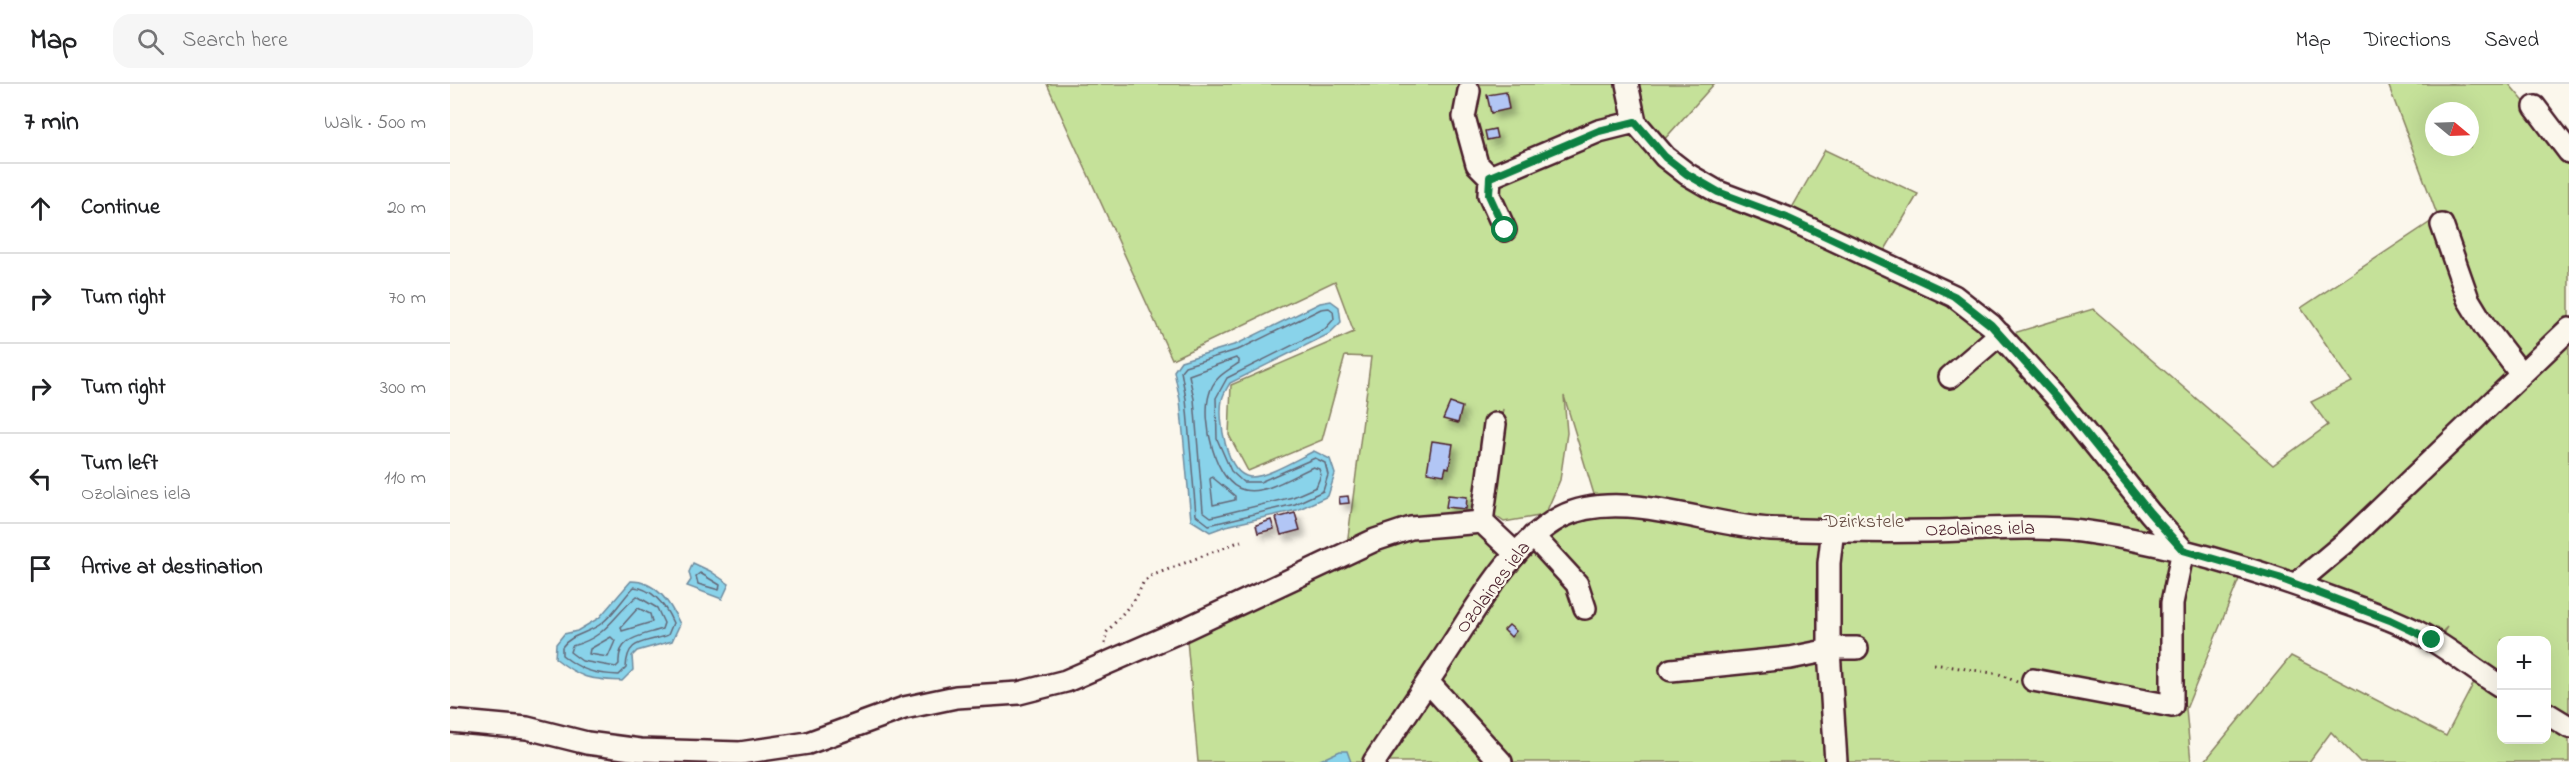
<!DOCTYPE html>
<html lang="en">
<head>
<meta charset="utf-8">
<style>
  body { margin:0; font-family:"Indie Flower",sans-serif; background:#f6f6f6; color:#202124 }
  .controls { position:absolute; right:18px; bottom:18px; display:grid; overflow:hidden; border-radius:12px; box-shadow:0 6px 24px #0002 }
  .controls button { width:54px; height:54px; display:grid; place-items:center; padding:0; border:0; border-bottom:2px solid #e0e0e0; background:#fff; color:#202124; font:30px sans-serif }
  .compass { position:absolute; left:1975px; top:18px; width:54px; height:54px; border-radius:50%; background:#fff; box-shadow:0 6px 24px #0002; rotate:109deg }
  .stop { position:absolute; width:18px; height:18px; margin:-14px; border:4px solid #0b8043; border-radius:50%; background:#fff }
  .stop.end { background:#0b8043; border-color:#fff; box-shadow:0 2px 6px #0008 }
  .list { margin:0; padding:0; list-style:none }
  h2 { display:flex; justify-content:space-between; align-items:center; height:78px; margin:0; padding:0 24px; font-size:26px }
  h2 small { font-size:20px; font-weight:400; color:#757577 }
  .list li { display:grid; grid-template-columns:39px 1fr auto; gap:18px; align-items:center; box-sizing:border-box; height:90px; padding:0 24px; border-top:2px solid #e0e0e0 }
  .list b { display:block; font-size:22px; white-space:nowrap }
  .list p { margin:0; font-size:20px; white-space:nowrap; color:#757577 }
  .list em { font-size:20px; font-style:normal; color:#757577 }
  .icon { flex:none; width:33px; height:33px; fill:none; stroke:currentColor; stroke-width:2; stroke-linecap:round; stroke-linejoin:round }
  .map { position:relative; flex:none; width:2119px; height:678px; overflow:hidden }
  header { display:flex; align-items:center; gap:36px; box-sizing:border-box; height:84px; padding:0 30px; background:#fff; border-bottom:2px solid #e0e0e0 }
  header strong { font-size:28px }
  nav { display:flex; gap:33px; margin-inline-start:auto; font-size:21px }
  .search { width:420px; height:54px; background:#f6f6f6; display:flex; align-items:center; gap:15px; box-sizing:border-box; padding:0 21px; border-radius:18px; color:#757577; font-size:22px }
  main { display:flex }
  aside { flex:1; background:#fff }
  .map>svg:first-child { display:block }
</style>
</head>
<body>
<header>
<strong>Map</strong>
<div class="search"><svg class="icon" aria-label="search" viewBox="0 0 24 24"><circle cx="10" cy="10" r="6"/><path d="M15 15l6 6"/></svg>Search here</div>
<nav><a>Map</a><a>Directions</a><a>Saved</a></nav>
</header>
<main>
<aside>
<h2>7 min<small>Walk · 500 m</small></h2>
<ul class="list">
<li><svg class="icon" aria-label="ahead" viewBox="0 0 24 24"><path d="M12 20V5M6 11l6-6 6 6"/></svg><div><b>Continue</b></div><em>20 m</em></li>
<li><svg class="icon" aria-label="right" viewBox="0 0 24 24"><path d="M7 20v-9h11M14 6l5 5-5 5"/></svg><div><b>Turn right</b></div><em>70 m</em></li>
<li><svg class="icon" aria-label="right" viewBox="0 0 24 24"><path d="M7 20v-9h11M14 6l5 5-5 5"/></svg><div><b>Turn right</b></div><em>300 m</em></li>
<li><svg class="icon" aria-label="left" viewBox="0 0 24 24"><path d="M17 20v-9H6M10 6l-5 5 5 5"/></svg><div><b>Turn left</b><p>Ozolaines iela</p></div><em>110 m</em></li>
<li><svg class="icon" aria-label="arrive" viewBox="0 0 24 24"><path d="M6 21V4h12l-3 4 3 4H6"/></svg><div><b>Arrive at destination</b></div></li>
</ul>
</aside>
<div class="map">
<svg width="2119" height="678" viewBox="0 0 2119 678">
  <defs>
    <filter id="shadow"><feDropShadow dx="5.5" dy="5.5" stdDeviation="3" flood-color="#0004"/></filter>
  </defs>
  <rect width="100%" height="100%" fill="#fbf7ec"/>
  <filter id="ink" filterUnits="userSpaceOnUse"><feTurbulence type="fractalNoise" baseFrequency=".0167" numOctaves="2"/><feDisplacementMap in="SourceGraphic" scale="12" xChannelSelector="R" yChannelSelector="G"/><feConvolveMatrix kernelMatrix="1 2 1 2 8 2 1 2 1" color-interpolation-filters="sRGB"/></filter>
  <g filter="url(#ink)">
    <!-- green -->
    <path fill="#c5e199" stroke="#888062" stroke-width="1.5" fill-rule="evenodd" d="M597,0H1264L1212,58L1268,102L1339,129L1375,66L1468,110L1433,169L1564,249L1643,225L1823,381L1878,341L1861,318L1902,298L1851,224L1988,133L1938,0H2059L2119,70V678H1910L1881,648L1859,678H1754L1841,572L1996,652L2031,585L1989,555L1997,543L1983,557L1794,483L1736,625L1741,678H748L737,556L897,461L921,273L895,272L872,356L798,387L779,351L781,301L904,248L885,197L722,275ZM1984,27H2020V63H1984ZM1114,312L1150,430L1123,438L1070,478L1029,439L1053,325L1040,428L1054,438L1095,431L1110,396L1117,349ZM2052,556H2096V656H2052Z"/>
    <!-- water -->
    <path fill="#89d3ea" stroke="#708b9e" stroke-width="1.5" d="M881,217L889,223L891,238L879,250L780,299C777,304 773,310 772,316C768,335 776,390 800,393C816,394 849,374 864,367L880,375L885,390L878,412L847,426L776,442L760,448L741,436L730,316L724,287L731,277L787,260L870,219Z
      M243,479L260,487L279,500L272,515L237,502L241,496L239,488Z
      M181,497C207,497 220,519 230,540L222,557L187,567L182,572L183,586L172,597C139,595 131,595 105,574L106,560L114,550L127,547L149,534Z
      M890,667H897L901,678H866Z"/>
    <g fill="none" stroke-linecap="round" stroke-linejoin="round">
      <!-- shore -->
      <path stroke="#636777" stroke-width="1.5" d="M879,224L883,227L884,235L875,245L777,294L766,314L767,355L781,387L793,398H810L865,374L875,379L878,391L873,407L845,420L759,441L746,431L736,315L731,287L735,282L790,265L871,225Z
        M786,274L789,276V279C775,288 763,294 759,311C752,336 764,399 794,406C816,411 844,391 863,383L869,385L871,391L866,403L843,413L761,433L753,427L744,315L739,291Z
        M762,393L785,412V416L763,421L760,395Z
        M250,489L270,501L269,506L248,500L246,492Z
        M184,503C204,505 216,523 223,539L218,551C194,560 177,554 176,584L169,591C144,590 132,587 112,571V563C121,550 140,549 152,539C165,529 173,514 184,503Z
        M187,512L207,524L214,539L212,545C192,552 167,553 169,580L166,583L132,577L120,568L122,562C157,553 162,533 187,512Z
        M188,524L200,530L202,538L172,547L171,543Z
        M161,553L165,557L158,573L139,570L140,565Z"/>
    </g>
    <!-- building -->
    <path fill="#b2c6f5" stroke="#4a1f2b" stroke-width="1.5" filter="url(#shadow)" d="M1056,8L1059,25L1041,29L1037,11Z
      M1045,45L1047,54L1037,56L1035,47Z
      M1000,319L1012,323L1008,339L993,335Z
      M982,357L1003,360L999,384L996,383L994,391L977,388Z
      M998,411L1017,413L1016,425L996,423Z
      M898,412L899,419L890,420L889,413Z
      M845,429L850,446L831,451L826,434Z
      M821,436L824,445L808,449L806,441Z
      M1059,541L1066,547L1061,553L1054,546Z"/>
    <g fill="none" stroke-linecap="round" stroke-linejoin="round">
      <!-- minor casing -->
      <g stroke="#4a1f2b" stroke-width="26">
        <path id="minor" d="M1177,0L1185,38L1215,73L1237,90L1268,108L1337,134L1504,212L1541,241L1609,316L1700,429L1733,466L1722,519V622L1583,596
          M1019,7L1014,33L1027,80L1040,93
          M2085,23L2119,68
          M1992,141L2018,215L2035,243L2071,290
          M1055,146L1039,111L1040,93L1149,47L1185,38
          M1500,293L1550,250
          M1032,438L1045,340
          M1383,445L1379,479V566L1386,678
          M1083,452L1127,500L1135,524
          M1846,500L1896,458L2119,245
          M1221,586L1340,574L1390,564H1407
          M978,598L1051,678
          M2096,629L2119,643
          M0,637L77,644L137,659L190,666L290,669L358,659L454,624L506,613L569,609L616,597L733,546L925,456L961,444L1032,438L1066,470
          M924,678C948,642 972,607 996,570C1026,525 1061,459 1111,433C1169,403 1258,442 1321,445C1374,447 1429,448 1482,447C1532,446 1582,441 1631,447C1721,459 1809,486 1893,518C1923,529 1954,539 1982,556C2006,570 2027,588 2052,603"/>
      </g>
      <!-- path -->
      <path stroke="#4a1f2b" stroke-width="3" stroke-dasharray="1.5 4.5" stroke-linecap="butt" d="M655,560L656,549L686,514L693,499L701,492L791,457
        M1484,580L1549,590L1567,598"/>
      <!-- minor -->
      <use href="#minor" stroke="#fbf7ec" stroke-width="21"/>
    </g>
  </g>
  <g fill="none" stroke-linecap="round" stroke-linejoin="round" filter="url(#ink)">
    <!-- route -->
    <path stroke="#0b8043" stroke-width="8" d="M1055,146L1039,111L1040,93L1149,47L1185,38L1215,73L1237,90L1268,108L1337,134L1504,212L1541,241L1609,316L1700,429L1733,466L1829,494L1940,536L1982,556"/>
  </g>
  <g text-anchor="middle" dominant-baseline="central" stroke-width="4.5" stroke-linejoin="round" paint-order="stroke">
    <!-- park labels -->
    <g font-size="20" fill="#695046" stroke="#fbf7ec">
      <text x="1414" y="438">Dzirkstele</text>
    </g>
    <!-- street labels -->
    <g font-size="20" fill="#4a1f2b" stroke="#fbf7ec">
      <text transform="translate(1530 446) rotate(-1)">Ozolaines iela</text>
      <text transform="translate(1044 504) rotate(-53)">Ozolaines iela</text>
    </g>
  </g>
</svg>
<div class="controls">
<button>+</button>
<button>−</button>
</div>
<svg class="compass" viewBox="-18 -18 36 36"><path d="M0-13l5 13h-10z" fill="#e53935"/><path d="M0 13l5-13h-10z" fill="#757577"/></svg>
<div class="stop" style="left:1055px;top:146px"></div>
<div class="stop end" style="left:1982px;top:556px"></div>
</div>
</main>
</body>
</html>
